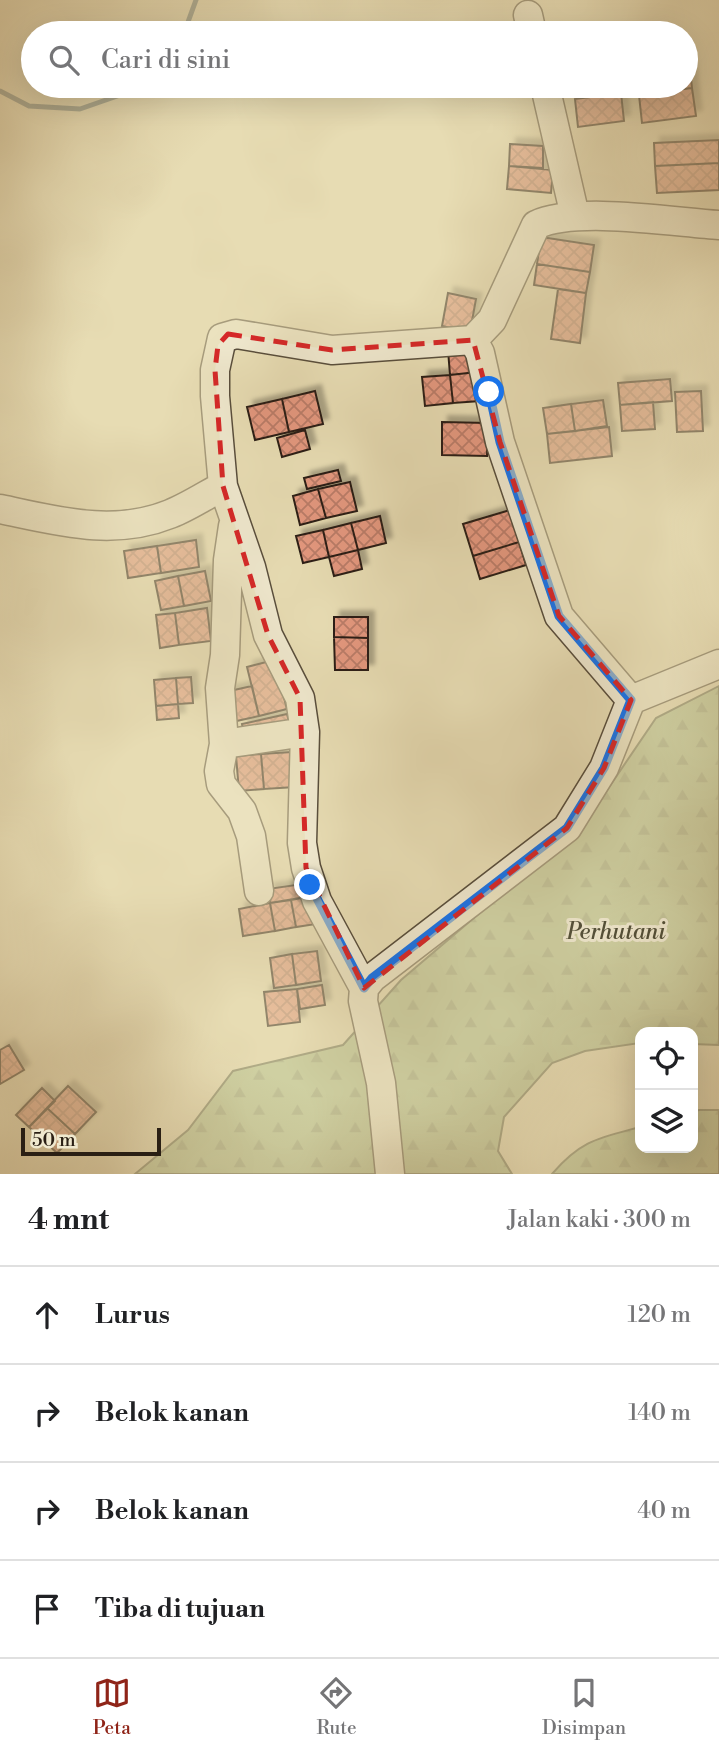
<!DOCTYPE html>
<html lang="id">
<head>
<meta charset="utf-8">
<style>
  body { margin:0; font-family:"Libre Bodoni",serif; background:#f2f2f2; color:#202124 }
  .controls { position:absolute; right:21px; bottom:21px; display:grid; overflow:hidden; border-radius:14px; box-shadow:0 7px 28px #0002 }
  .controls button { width:63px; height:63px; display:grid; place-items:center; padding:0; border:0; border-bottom:2px solid #e0e0e0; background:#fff; color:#202124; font:35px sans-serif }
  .scale { position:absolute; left:21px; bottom:18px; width:140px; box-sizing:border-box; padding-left:7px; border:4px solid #2a1f14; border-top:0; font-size:19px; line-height:24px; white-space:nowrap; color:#2a1f14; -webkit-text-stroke:5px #efe8ce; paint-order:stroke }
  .stop { position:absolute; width:21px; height:21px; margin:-16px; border:5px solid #1a73e8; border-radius:50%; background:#fff }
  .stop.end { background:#1a73e8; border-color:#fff; box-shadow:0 2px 7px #0008 }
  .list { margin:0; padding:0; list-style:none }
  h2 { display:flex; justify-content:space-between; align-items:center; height:91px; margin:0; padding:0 28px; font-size:30px }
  h2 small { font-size:23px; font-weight:400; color:#757577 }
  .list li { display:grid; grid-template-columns:46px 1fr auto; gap:21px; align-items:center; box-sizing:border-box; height:98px; padding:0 28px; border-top:2px solid #e0e0e0 }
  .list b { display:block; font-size:26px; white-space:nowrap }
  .list em { font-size:23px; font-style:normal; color:#757577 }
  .icon { flex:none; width:38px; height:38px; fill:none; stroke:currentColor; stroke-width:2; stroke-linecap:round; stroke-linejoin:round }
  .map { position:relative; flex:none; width:719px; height:1174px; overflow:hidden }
  .search { position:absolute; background:#fff; box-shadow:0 7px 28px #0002; left:21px; right:21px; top:21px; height:77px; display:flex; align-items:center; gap:18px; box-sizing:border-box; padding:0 24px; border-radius:38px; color:#757577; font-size:26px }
  .sheet { height:483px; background:#fff }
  nav { display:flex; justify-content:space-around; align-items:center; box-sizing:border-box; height:98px; border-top:2px solid #e0e0e0; background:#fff; font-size:19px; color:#757577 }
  nav a { display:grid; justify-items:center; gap:4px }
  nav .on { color:#8f2418 }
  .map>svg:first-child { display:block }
</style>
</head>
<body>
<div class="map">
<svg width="719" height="1174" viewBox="0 0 719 1174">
  <defs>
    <pattern id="forest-firs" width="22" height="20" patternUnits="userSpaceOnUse" patternTransform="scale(1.75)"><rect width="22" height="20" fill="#b2c18f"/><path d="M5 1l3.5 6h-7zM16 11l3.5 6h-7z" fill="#99a57a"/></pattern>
    <pattern id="building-cross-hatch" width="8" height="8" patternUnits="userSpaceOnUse" patternTransform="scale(1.75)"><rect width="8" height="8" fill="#e4987f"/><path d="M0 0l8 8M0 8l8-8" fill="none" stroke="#b97b67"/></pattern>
    <filter id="shadow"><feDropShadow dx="6" dy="-6" stdDeviation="2" flood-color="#0004"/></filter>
  </defs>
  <rect width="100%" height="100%" fill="#e7dcb3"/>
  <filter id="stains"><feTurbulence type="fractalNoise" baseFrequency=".00286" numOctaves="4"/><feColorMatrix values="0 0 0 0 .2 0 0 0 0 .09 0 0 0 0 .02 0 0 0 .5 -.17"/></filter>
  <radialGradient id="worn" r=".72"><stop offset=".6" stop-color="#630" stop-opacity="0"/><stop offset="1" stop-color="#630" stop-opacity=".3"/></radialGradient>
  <!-- forest -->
  <path fill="url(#forest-firs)" stroke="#6e7052" stroke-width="2" d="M719,686V1045L693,1044V1032H640V1043L585,1051L552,1063L504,1117L498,1151L512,1174H135L188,1130L233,1071L343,1045L401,980L584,824L656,718Z
    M699,1110H719V1174H552C581,1140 599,1138 640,1127V1148H693V1112Z"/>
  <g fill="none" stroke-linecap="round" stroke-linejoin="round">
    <!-- stream -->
    <path stroke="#6e7b76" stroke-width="5" d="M184,33L196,0
      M0,91L29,106L80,109L146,86"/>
  </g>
  <!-- building -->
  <path fill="url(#building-cross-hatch)" stroke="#2a1f14" stroke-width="2" filter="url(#shadow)" d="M690,68L692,88L653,92L652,86H686V69Z
    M591,86H620L621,93L592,95Z
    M692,88L696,116L642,123L639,95Z
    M621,93L624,121L578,127L575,99Z
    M719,140V163L655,166L654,143Z
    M510,144L543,146V168L509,166Z
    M719,163V190L657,193L655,166Z
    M509,166L553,170L551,193L507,189Z
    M541,237L594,245L590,272L537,264Z
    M537,264L590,272L586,293L534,285Z
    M558,289L586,293L580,343L551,339Z
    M448,293L476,299L470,332L442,326Z
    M475,348L477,372L450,375L448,350Z
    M477,372L480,401L453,403L450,375Z
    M450,375L453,403L425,406L422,377Z
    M670,379L672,401L620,405L618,383Z
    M315,391L323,424L289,432L282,399Z
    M701,391L703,431L677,432L675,392Z
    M282,399L289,432L255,440L247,407Z
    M603,400L607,426L575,431L571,404Z
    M653,402L655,429L622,431L620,405Z
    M571,404L575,431L547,434L543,408Z
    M442,422L488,423L487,456L442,455Z
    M609,427L612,456L550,463L547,434Z
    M305,430L310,449L282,457L277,438Z
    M338,470L341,481L307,489L304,478Z
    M350,482L357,511L326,518L318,489Z
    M318,489L326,518L300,525L293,496Z
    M510,510L519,542L473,556L463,524Z
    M380,516L386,543L358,550L351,523Z
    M351,523L358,550L329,557L323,530Z
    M323,530L329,557L303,563L296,536Z
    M196,540L199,567L161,573L157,546Z
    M519,542L526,565L480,579L473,556Z
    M157,546L161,573L128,578L124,551Z
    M358,550L362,569L334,576L329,557Z
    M205,571L211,601L184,606L178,576Z
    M178,576L184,606L161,610L155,581Z
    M207,608L211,641L179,645L175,613Z
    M175,613L179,645L160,648L156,615Z
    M334,617H368V638L334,637Z
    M334,637L368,638V670H335Z
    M274,660L287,709L259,716L247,667Z
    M191,677L193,703L178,704L176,678Z
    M176,678L178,704L156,706L154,680Z
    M252,686L259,716L232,722L225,692Z
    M178,704L179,718L157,720L156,706Z
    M287,714L291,729L245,739L242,724Z
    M292,752L295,787L264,789L261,754Z
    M261,754L264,789L239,791L236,756Z
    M309,883L312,896L270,903L268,889Z
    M312,896L316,924L296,927L291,900Z
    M291,900L296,927L275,931L270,903Z
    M270,903L275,931L243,936L239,909Z
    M317,951L321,981L296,985L292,954Z
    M292,954L296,985L274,988L270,958Z
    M322,985L325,1005L300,1009L297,989Z
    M297,989L300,1022L268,1026L264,992Z
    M9,1045L24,1070L0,1084V1050Z
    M68,1086L96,1112L75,1134L47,1108Z
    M42,1088L55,1101L29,1127L16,1115Z
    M47,1108L75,1134L57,1153L29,1127Z"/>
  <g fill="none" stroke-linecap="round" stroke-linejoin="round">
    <!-- minor casing -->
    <g stroke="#594e3c" stroke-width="31">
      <path id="minor" d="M528,15L532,33
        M545,86L575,216
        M473,340L492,320L536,225C575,206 673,222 719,225
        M0,509C58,521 113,537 170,514C188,507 206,495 223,486
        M233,526L228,560L225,655L220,688L224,744L305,732
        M224,744L219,771L221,784L242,811L251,836L259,891
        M364,988L317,901L306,868L302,843L305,732L300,698L268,635L251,567L223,486L215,396V370L222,338L236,334L332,350L473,340L480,353L500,442L559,616L631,700
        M390,1174L381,1083L363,1001L364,988L372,978L567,828L604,768L631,700L719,664"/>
    </g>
    <!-- minor -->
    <use href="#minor" stroke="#efe8ce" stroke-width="28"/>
  </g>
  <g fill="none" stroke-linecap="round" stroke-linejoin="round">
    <!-- route -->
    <path stroke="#1a73e8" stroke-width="9" d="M310,885L364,988L372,978L567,828L604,768L631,700L559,616L500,442L489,392"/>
  </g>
  <!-- marked area -->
  <path d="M0 0H719V1174H0ZM228,334L332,350L473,340L500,442L559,616L631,700L604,768L567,828L364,988L306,868L300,698L268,635L223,486L215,370L218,345Z" fill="#e7dcb3" fill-opacity=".55" fill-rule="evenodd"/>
  <path fill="none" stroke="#d62828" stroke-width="5" stroke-dasharray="14 9" stroke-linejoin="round" d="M228,334L332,350L473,340L500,442L559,616L631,700L604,768L567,828L364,988L306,868L300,698L268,635L223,486L215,370L218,345Z"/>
  <g text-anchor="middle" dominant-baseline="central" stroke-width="6" stroke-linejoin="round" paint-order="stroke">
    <!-- park labels -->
    <g font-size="23" font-style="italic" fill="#535039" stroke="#efe8ce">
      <text x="616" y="932">Perhutani</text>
    </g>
  </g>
  <rect width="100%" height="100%" filter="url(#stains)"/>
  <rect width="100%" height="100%" fill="url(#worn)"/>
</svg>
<div class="controls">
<button><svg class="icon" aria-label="locate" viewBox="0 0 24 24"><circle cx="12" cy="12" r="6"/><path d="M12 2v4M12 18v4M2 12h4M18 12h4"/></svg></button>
<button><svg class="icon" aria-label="layers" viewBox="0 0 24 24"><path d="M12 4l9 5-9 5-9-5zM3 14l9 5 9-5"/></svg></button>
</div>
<div class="scale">50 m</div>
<div class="stop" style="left:489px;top:392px"></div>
<div class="stop end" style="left:310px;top:885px"></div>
<div class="search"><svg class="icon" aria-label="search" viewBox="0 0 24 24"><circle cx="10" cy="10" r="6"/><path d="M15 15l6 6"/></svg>Cari di sini</div>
</div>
<section class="sheet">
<h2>4 mnt<small>Jalan kaki · 300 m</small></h2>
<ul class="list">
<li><svg class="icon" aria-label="ahead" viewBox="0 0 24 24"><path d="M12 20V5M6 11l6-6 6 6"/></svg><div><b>Lurus</b></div><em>120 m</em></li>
<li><svg class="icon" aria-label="right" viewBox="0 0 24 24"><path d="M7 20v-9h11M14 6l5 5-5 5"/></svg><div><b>Belok kanan</b></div><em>140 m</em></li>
<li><svg class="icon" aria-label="right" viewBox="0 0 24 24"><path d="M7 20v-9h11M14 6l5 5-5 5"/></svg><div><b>Belok kanan</b></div><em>40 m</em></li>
<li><svg class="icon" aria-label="arrive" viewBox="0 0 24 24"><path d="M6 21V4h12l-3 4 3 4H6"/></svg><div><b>Tiba di tujuan</b></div></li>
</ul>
</section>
<nav>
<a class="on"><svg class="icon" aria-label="map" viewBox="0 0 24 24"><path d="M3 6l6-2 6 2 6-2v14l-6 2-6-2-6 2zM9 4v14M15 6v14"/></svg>Peta</a>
<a><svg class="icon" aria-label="directions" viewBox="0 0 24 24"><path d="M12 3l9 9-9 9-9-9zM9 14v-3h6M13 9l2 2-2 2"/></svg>Rute</a>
<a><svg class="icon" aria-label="saved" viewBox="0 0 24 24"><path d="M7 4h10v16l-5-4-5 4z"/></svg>Disimpan</a>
</nav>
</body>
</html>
